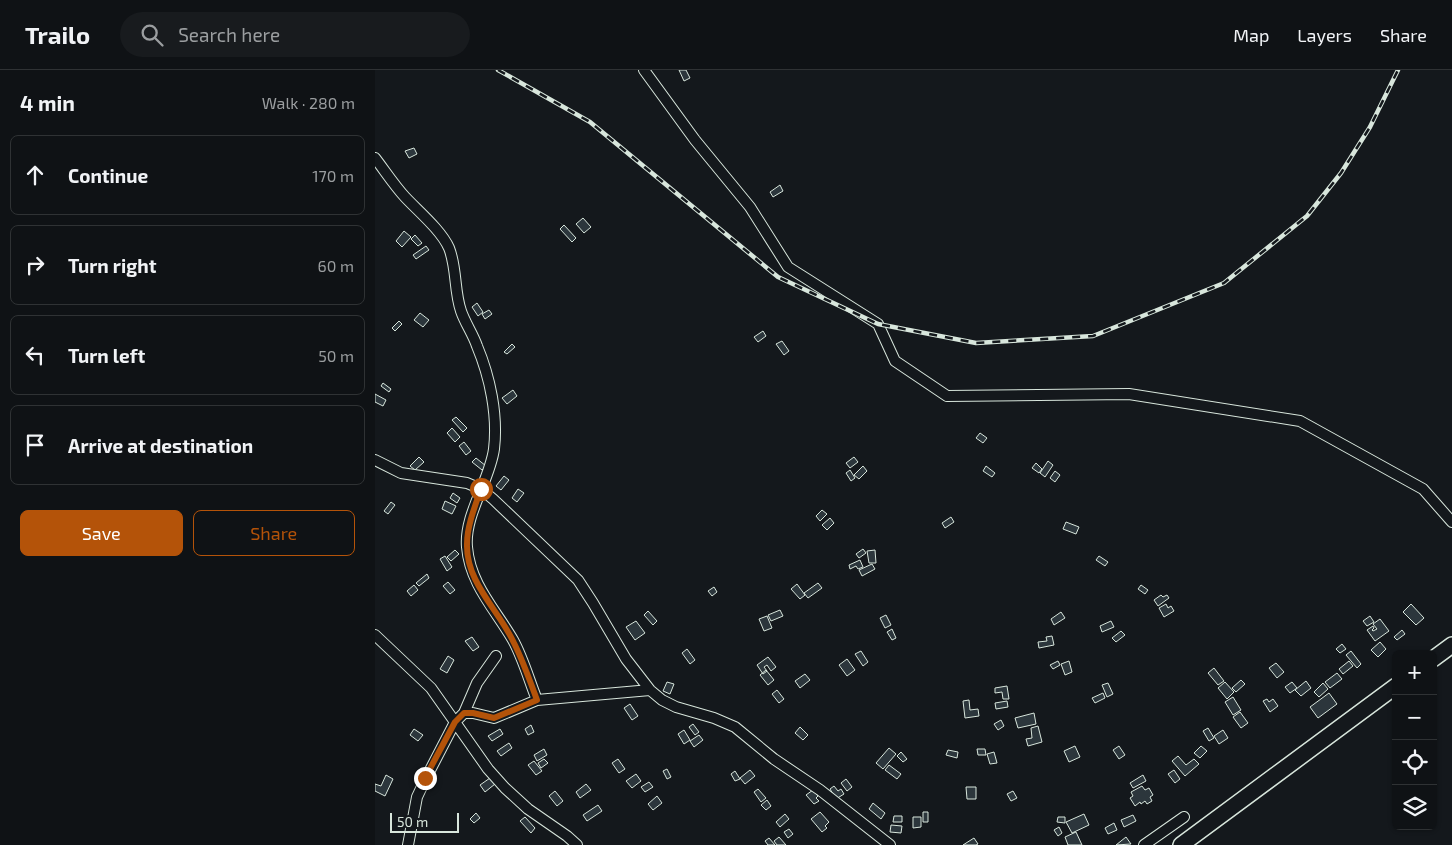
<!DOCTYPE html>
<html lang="en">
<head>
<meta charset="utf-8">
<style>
  body { margin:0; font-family:"Exo 2",sans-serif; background:#181b1e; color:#f1f3f6 }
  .controls { position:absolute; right:15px; bottom:15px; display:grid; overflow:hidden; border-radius:8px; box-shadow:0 1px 4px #0004 }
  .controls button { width:45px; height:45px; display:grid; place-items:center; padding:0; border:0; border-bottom:1px solid #2f3234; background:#0f1215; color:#f1f3f6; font:25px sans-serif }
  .scale { position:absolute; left:15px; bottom:12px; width:69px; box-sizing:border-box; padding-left:5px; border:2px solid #d8e6dc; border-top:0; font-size:14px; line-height:18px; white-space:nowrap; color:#d8e6dc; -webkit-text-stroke:4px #14181c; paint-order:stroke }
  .stop { position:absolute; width:15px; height:15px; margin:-11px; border:4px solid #b45309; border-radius:50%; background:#fff }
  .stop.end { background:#b45309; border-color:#fff; box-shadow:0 1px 5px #0008 }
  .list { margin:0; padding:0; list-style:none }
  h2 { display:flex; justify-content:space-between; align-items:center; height:65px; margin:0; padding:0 20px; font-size:21px }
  h2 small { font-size:16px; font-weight:400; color:#9b9ea0 }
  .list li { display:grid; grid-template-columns:32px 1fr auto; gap:15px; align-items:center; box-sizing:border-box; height:80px; margin:0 10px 10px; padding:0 10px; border:1px solid #2f3234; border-radius:8px }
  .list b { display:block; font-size:19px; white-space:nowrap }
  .list em { font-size:16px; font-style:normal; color:#9b9ea0 }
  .actions { display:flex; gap:10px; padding:15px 20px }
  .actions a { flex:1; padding:11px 0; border:1px solid #b45309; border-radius:8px; text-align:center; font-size:18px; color:#b45309 }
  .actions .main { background:#b45309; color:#fff }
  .icon { flex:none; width:28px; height:28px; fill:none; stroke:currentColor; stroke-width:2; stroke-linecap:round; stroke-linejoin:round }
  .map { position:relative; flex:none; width:1077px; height:775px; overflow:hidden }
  header { display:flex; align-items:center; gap:30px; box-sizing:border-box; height:70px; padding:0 25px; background:#0f1215; border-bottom:1px solid #2f3234 }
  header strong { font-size:24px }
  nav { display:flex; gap:28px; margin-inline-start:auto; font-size:18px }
  .search { width:350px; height:45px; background:#181b1e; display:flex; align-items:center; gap:12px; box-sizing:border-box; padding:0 18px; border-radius:28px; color:#9b9ea0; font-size:19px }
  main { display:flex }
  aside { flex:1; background:#0f1215 }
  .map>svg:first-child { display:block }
</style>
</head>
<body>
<header>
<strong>Trailo</strong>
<div class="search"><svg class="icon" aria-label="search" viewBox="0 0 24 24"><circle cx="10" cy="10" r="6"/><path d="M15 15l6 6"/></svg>Search here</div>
<nav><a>Map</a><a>Layers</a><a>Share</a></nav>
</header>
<main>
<aside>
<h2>4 min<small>Walk · 280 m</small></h2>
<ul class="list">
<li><svg class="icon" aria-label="ahead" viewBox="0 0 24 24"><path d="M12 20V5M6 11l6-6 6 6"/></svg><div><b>Continue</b></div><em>170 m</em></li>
<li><svg class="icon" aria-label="right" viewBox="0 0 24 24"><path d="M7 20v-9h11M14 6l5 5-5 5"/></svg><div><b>Turn right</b></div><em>60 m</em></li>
<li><svg class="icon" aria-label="left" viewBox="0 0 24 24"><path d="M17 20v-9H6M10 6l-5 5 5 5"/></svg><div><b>Turn left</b></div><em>50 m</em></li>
<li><svg class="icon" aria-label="arrive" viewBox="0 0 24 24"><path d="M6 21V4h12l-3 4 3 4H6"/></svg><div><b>Arrive at destination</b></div></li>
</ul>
<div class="actions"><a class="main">Save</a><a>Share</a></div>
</aside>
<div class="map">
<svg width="1077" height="775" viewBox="0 0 1077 775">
  <rect width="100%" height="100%" fill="#14181c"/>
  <!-- building -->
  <path fill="#2c363c" stroke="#d8e6dc" d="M304,0H311L315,8L309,11Z
    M39,78L42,84L34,88L30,81Z
    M405,115L408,121L398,127L395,122Z
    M208,148L216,157L209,163L201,154Z
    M189,155L201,168L197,172L185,159Z
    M29,161L36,167L27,177L21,171Z
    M40,165L47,173L43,176L36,169Z
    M51,176L54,180L41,189L38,185Z
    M102,233L108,242L103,246L97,237Z
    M114,240L117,244L110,249L107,244Z
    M45,243L54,250L48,257L39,250Z
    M24,251L27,254L20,261L17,258Z
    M388,261L391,266L383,272L379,267Z
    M407,271L414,281L409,285L401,274Z
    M137,274L140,277L132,284L129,282Z
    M8,313L16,319L14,322L6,316Z
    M138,320L142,326L132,334L127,328Z
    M0,324L11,330L8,336L0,332Z
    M81,347L92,358L88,362L77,350Z
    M77,358L85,367L80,372L72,363Z
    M605,363L612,368L608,373L601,368Z
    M89,372L96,381L91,385L84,376Z
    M44,387L49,392L40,400L35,396Z
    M479,387L483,392L475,398L471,393Z
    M101,388L111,396L107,400L97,392Z
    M673,391L678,395L670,407L665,403Z
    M661,393L667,399L664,403L657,398Z
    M488,396L492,401L484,409L479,405Z
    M611,396L620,403L617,407L608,401Z
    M475,400L480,408L476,411L471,403Z
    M680,401L685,405L680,412L675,408Z
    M129,406L134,410L126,420L121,416Z
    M143,419L149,423L142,432L137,428Z
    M78,423L85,428L82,433L75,428Z
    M70,431L81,436L77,444L67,439Z
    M16,432L20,435L13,444L9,441Z
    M447,440L452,444L445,451L441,446Z
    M576,447L579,452L570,458L567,453Z
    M455,448L459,453L452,460L447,455Z
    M691,452L704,457L701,464L688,459Z
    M488,479L491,483L484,488L481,484Z
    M80,480L84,484L76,491L72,487Z
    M500,480L501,493H494L492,481Z
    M70,486L77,497L72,501L65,489Z
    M724,486L733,492L730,496L721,490Z
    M485,490L488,497L483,499L481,496L475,499L474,495Z
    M497,494L500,499L487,506L484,500Z
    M52,504L54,508L44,516L41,513Z
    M73,512L80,520L75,524L68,516Z
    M443,513L447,518L433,528L429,523Z
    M422,514L430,525L425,529L416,519Z
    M39,515L43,520L36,526L32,521Z
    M766,515L773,520L770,524L763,519Z
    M339,517L342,522L337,526L333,521Z
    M786,525L788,527L792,525L794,528L783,536L779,530Z
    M791,534L793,538L796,536L799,541L789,547L784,538Z
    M1036,534L1049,548L1041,555L1028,542Z
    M405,540L408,546L396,551L393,545Z
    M273,541L282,551L278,555L269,545Z
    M686,542L690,548L679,555L676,549Z
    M511,545L516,555L510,558L505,548Z
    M392,546L397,558L389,561L384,549Z
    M995,546L999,552L992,556L988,551Z
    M1005,549L1014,561L1000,571L992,560L998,556L999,558L997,560L998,561L1002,559L998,554Z
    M261,551L270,563L260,570L251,557Z
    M736,551L739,557L727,562L725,556Z
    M517,559L521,568L517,570L512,562Z
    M1027,560L1030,564L1022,570L1019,567Z
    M746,561L750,565L741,572L737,568Z
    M677,566L679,575L664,578L663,572L672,571L671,567Z
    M97,567L104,577L98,581L90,571Z
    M1005,572L1011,579L1003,587L996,580Z
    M967,574L971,579L965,583L961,579Z
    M312,579L320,590L315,594L307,583Z
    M486,581L493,592L488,596L480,584Z
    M976,581L986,594L982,598L971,585Z
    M73,586L79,590L72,603L65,599Z
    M393,587L401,597L396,601L392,595L389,597L392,601L388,604L382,595Z
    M472,589L480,600L472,606L464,595Z
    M683,591L685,595L678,599L675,595Z
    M694,591L697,602L690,605L686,594Z
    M974,591L978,596L968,604L964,599Z
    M901,593L909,602L902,608L894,598Z
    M839,598L849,611L843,615L833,603Z
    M391,600L399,610L393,615L385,605Z
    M962,603L967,609L955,618L950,612Z
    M430,604L435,610L425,618L420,611Z
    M866,610L870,614L861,622L857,618Z
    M931,611L936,618L926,626L920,620Z
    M292,612L299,614L295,624L288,621Z
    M850,612L859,622L852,629L843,618Z
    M917,612L922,618L915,623L910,617Z
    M733,613L738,624L732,627L727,615Z
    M948,613L953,619L944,627L939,622Z
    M632,616L634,629H628L627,622L620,623V618Z
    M402,620L409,629L404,633L397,624Z
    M728,623L730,628L720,633L717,628Z
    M954,623L962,634L943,648L935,637Z
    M858,627L866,640L858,645L850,632Z
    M892,629L894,632L898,629L903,636L895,642L888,631Z
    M594,630L595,640L603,639L604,646L590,648L588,631Z
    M632,631L633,637L621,639L620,633Z
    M255,634L263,646L257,650L249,638Z
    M865,642L873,653L866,658L858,647Z
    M659,643L661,654L643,658L640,648Z
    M626,650L629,656L623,660L619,654Z
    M318,654L324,662L320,665L314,657Z
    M156,655L159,662L153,665L150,659Z
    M663,656L667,672L653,676L651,669L657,668L656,658Z
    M425,657L433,665L428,670L420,663Z
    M833,658L839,668L834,671L828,661Z
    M39,659L48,665L43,671L35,665Z
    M125,659L128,664L117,671L113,666Z
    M309,660L315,670L309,674L303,664Z
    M848,660L853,668L844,674L839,666Z
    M324,665L328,670L319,677L315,671Z
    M134,673L137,678L126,686L122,681Z
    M700,676L705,687L694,692L689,681Z
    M744,676L750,685L744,689L738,680Z
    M826,676L832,681L825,688L819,683Z
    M514,678L521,684L508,699L501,693Z
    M169,679L172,685L162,691L159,685Z
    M602,679H610L611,685H603Z
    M573,680L583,682L582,688L571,685Z
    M526,682L532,689L528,692L522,686Z
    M619,682L622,693L615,694L612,684Z
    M803,686L811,695L819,689L824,694L810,706L797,691Z
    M169,689L173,693L166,698L163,693Z
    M243,689L250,699L244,703L237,693Z
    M159,691L167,701L161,705L153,695Z
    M514,695L526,704L522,709L510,700Z
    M292,699L296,707L292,709L288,701Z
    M375,700L380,706L370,714L365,708Z
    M799,700L805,709L800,713L793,704Z
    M360,701L365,709L360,711L356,704Z
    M261,704L266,711L257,718L251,711Z
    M11,705L18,709L10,726L0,721V714L6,716Z
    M768,705L771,711L758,718L755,713Z
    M115,708L120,714L110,722L105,715Z
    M471,709L477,717L472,721L466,713Z
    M274,712L278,717L270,722L266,717Z
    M211,714L216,720L205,728L201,722Z
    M459,716L463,721L466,719L469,724L461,729L455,719Z
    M767,716L770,720L774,718L778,725L775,727L777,731L772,734L770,731L766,734L765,732L760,736L755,728L758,726L756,722Z
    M591,717H601V729H592Z
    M383,719L391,728L386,732L379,722Z
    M438,720L443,726L441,728L444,731L439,734L431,725Z
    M180,721L188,731L182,736L174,726Z
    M638,721L642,728L636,731L632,724Z
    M282,726L287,733L278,740L273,734Z
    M392,730L396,736L391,740L386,735Z
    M498,733L510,743L506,749L494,739Z
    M223,735L227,741L212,751L208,745Z
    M445,742L454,752L450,756L452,758L447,762L436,749Z
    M548,742H553V752H548Z
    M101,743L105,748L99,753L95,749Z
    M410,744L414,749L405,757L401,752Z
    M709,744L714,755L697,763L691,752Z
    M758,745L761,751L749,757L746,750Z
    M519,746H527V752H518Z
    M150,747L160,758L156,763L145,751Z
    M538,747H546V757L538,758Z
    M683,747H690V753L682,752Z
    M739,753L742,760L733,764L730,758Z
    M516,755L527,756L526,763L515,762Z
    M684,757L687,763L683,766L679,760Z
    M414,759L418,764L413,768L409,762Z
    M701,762L707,775H693L690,767Z
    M404,767L411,775H402L399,771Z
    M751,767L756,774L741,775Z
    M394,768L400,775H393L390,771Z
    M599,768L603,774L601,775H588Z"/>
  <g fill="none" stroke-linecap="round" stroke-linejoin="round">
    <!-- minor casing -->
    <g stroke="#d8e6dc" stroke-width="12">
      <path id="minor" d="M269,0L320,70L375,137L413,197L503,254L520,291L572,326L754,324L925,351L1048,419L1077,452
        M0,88C10,101 19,115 30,127C43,141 66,160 74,178C82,198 79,221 86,241C90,253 98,264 102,276C115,307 123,345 119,379C115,410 89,445 92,477C95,514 120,539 138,570C148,588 154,610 162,630L275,620
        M0,390L26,403L92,413L106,419L118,429L203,510L218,533L251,589L275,620L287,630L301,637L339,648L360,657L399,689L445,720L515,775
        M0,565L56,618L113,699L130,718L153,739L192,766L202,775
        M89,643H98L119,648L162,630
        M33,775L42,727L51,708L80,652L89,643L102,613L121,586
        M769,775L809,747"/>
    </g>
    <!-- highway casing -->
    <g stroke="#d8e6dc" stroke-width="18">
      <path id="highway" d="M1058,589L1077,575
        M806,775L1021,616"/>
    </g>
    <!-- minor -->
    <use href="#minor" stroke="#14181c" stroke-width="10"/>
    <!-- highway -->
    <use href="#highway" stroke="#14181c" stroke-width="15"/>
    <!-- rail casing -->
    <g stroke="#d8e6dc" stroke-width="4.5">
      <path id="rail" d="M123,0L215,52L403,207L503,254L601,273L718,266L849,213L932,146L966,103L995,57L1023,0"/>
    </g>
    <!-- rail -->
    <use href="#rail" stroke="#14181c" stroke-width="2.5" stroke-dasharray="8" stroke-linecap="butt"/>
  </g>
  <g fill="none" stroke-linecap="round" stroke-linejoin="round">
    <!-- route -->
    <path stroke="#b45309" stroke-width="6" d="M50,708L80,652L89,643H98L119,648L162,630C155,611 148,591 139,573C124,540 91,513 92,474C92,456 100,436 106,419"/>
  </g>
</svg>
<div class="controls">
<button>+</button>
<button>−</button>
<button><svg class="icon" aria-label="locate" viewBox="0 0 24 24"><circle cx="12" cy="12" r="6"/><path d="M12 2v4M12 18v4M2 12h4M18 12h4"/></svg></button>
<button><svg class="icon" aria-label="layers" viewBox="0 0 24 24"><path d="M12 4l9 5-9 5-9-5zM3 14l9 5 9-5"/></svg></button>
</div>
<div class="scale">50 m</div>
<div class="stop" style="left:106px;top:419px"></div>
<div class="stop end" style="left:50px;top:708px"></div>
</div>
</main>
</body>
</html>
